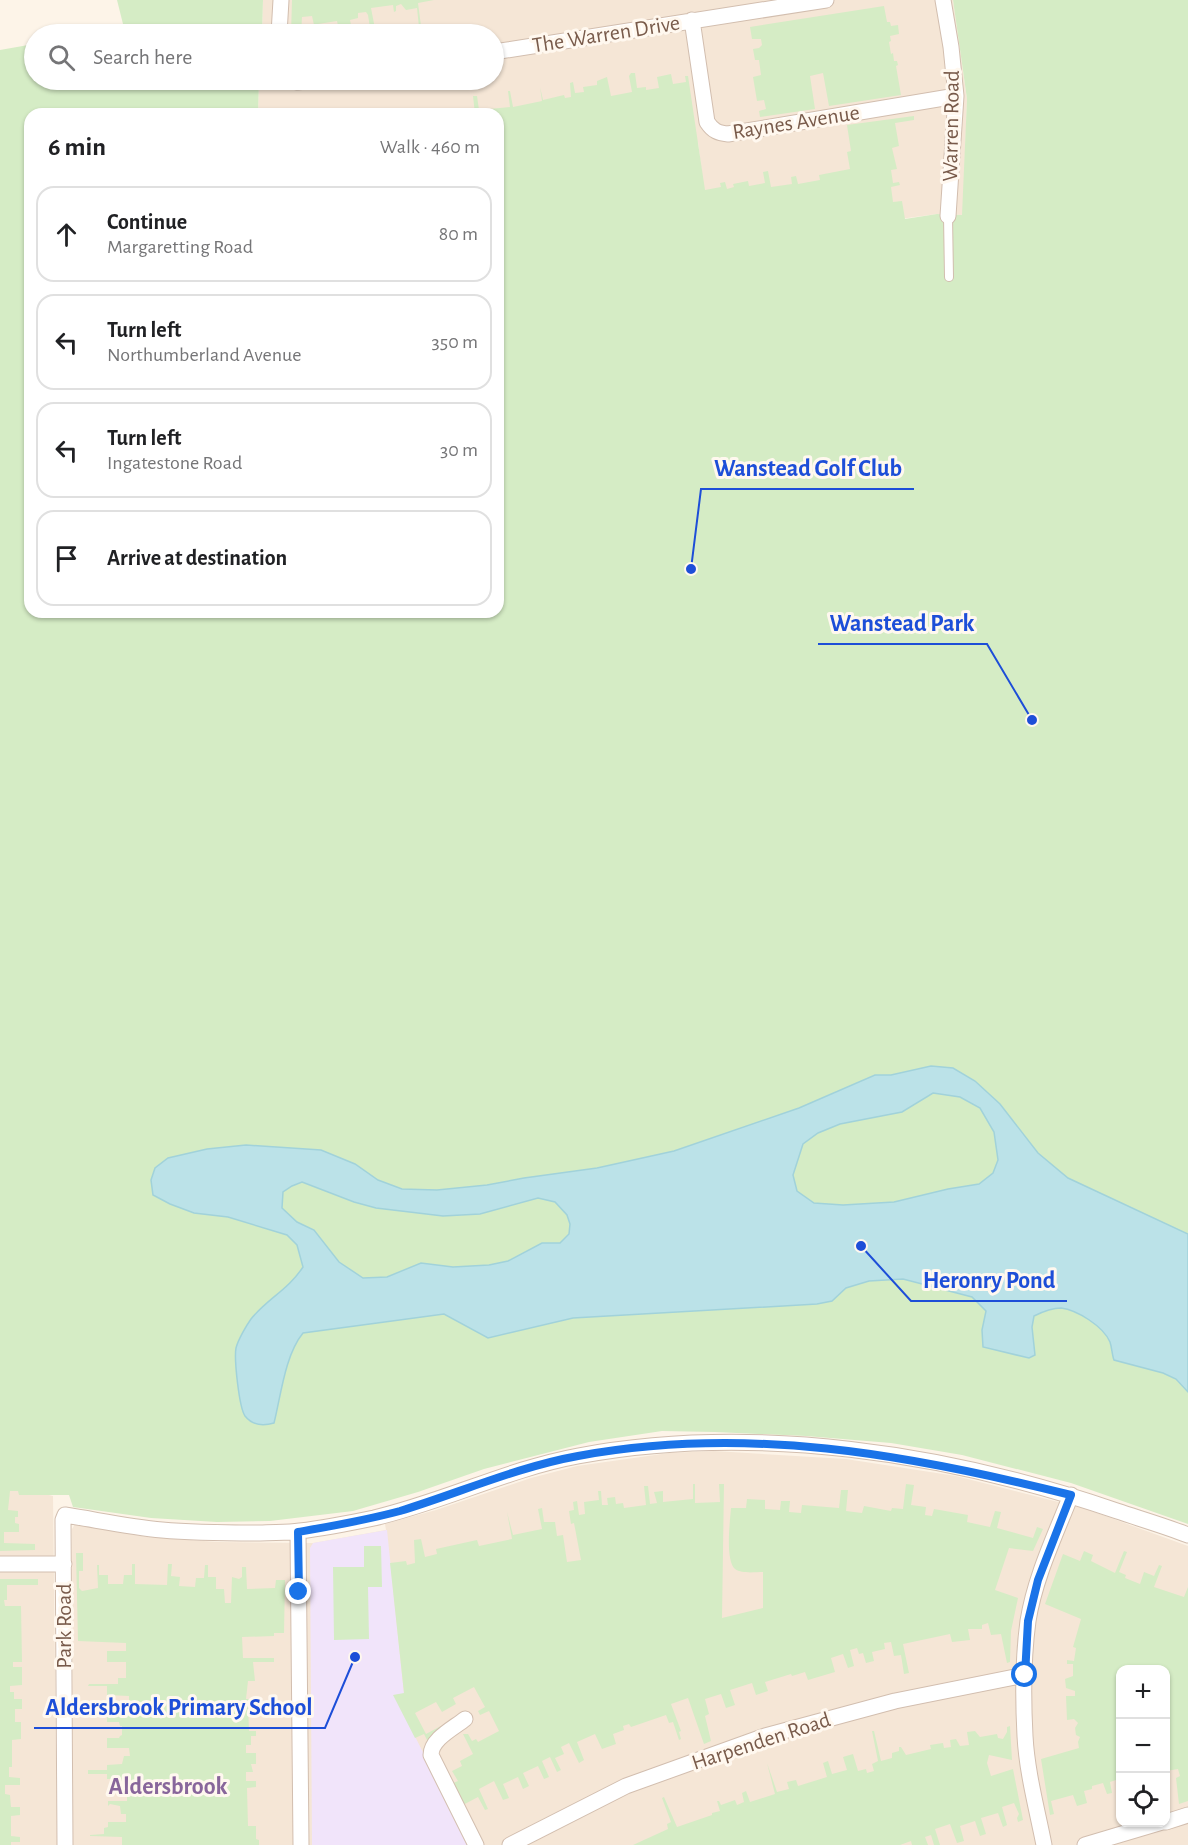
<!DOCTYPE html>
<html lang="en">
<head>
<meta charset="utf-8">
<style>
  body { margin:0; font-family:"Alegreya Sans",sans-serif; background:#f2f2f2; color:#202124 }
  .controls { position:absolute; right:18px; bottom:18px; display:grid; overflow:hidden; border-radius:12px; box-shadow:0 2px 4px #0004 }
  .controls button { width:54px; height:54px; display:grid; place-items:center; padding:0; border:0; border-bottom:2px solid #e0e0e0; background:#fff; color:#202124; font:30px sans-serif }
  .stop { position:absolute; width:18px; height:18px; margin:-14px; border:4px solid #1a73e8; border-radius:50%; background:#fff }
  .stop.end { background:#1a73e8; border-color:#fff; box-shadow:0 2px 6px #0008 }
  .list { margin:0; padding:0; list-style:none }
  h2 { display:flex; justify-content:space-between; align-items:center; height:78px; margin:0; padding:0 24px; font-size:26px }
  h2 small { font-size:20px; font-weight:400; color:#757577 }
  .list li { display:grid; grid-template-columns:39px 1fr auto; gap:18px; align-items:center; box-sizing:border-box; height:96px; margin:0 12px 12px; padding:0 12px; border:2px solid #e0e0e0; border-radius:18px }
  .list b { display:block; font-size:22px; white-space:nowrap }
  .list p { margin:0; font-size:20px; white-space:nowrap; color:#757577 }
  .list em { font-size:20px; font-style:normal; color:#757577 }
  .icon { flex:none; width:33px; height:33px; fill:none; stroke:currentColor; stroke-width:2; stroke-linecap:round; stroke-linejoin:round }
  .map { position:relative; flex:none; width:1188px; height:1845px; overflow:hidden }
  .search { position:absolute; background:#fff; box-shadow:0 2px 4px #0004; left:24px; top:24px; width:480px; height:66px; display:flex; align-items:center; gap:15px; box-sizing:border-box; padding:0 21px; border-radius:33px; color:#757577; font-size:22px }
  .panel { position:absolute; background:#fff; box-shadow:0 2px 4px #0004; left:24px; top:108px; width:480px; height:510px; border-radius:18px }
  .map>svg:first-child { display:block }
</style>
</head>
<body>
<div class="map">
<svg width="1188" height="1845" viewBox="0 0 1188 1845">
  <rect width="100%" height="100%" fill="#fdf4e8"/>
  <!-- residential -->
  <path fill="#f5e6d6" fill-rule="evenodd" d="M263,0H953L967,99L963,215L937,214L863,224L707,216L698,142L498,114H258L259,80H494V34H262Z
    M714,1451L846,1459L956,1476L1086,1509L1188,1546V1845H73L72,1529L75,1524L147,1537L218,1542L313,1543L386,1530L385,1524L436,1510L531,1478L577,1466L669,1453ZM1120,1670H1166V1822H1120Z
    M0,1481L23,1489L53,1496L57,1845H0Z"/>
  <!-- education -->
  <path fill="#f1e4fa" d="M387,1530L404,1694L394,1695L470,1845H312L310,1548L313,1543Z"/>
  <!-- green -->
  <path fill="#d5ecc5" d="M117,0H263L262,34H88L124,28Z
    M292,0H434L418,3L421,26L419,27L417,8L406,10L401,4L396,6V11L394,12L393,5L371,8L376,34H371L368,15L366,12L358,13V18L350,20L352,30L347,31V34H345L344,29L339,30L337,21L318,24L320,34H316L312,16L302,17L301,34H291Z
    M953,0H1188V1524L1071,1483L962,1455L891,1443L806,1436L715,1432L662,1431L589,1442L484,1469L418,1492L353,1511L270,1521L217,1522L151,1518L73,1507L69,1495H19L18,1491H10L8,1510L18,1511V1517H15V1523L19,1524V1532H4V1543L35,1544V1550L0,1551V50L34,44V80H259L258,114H30V612H498V114H475L473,96H477L479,110L510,107L508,91H510L513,107L542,101L540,87L543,100L564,95L565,98L571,97L570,83L573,82L575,93L584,92L583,87L597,85V81L607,77L611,96L632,92L629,76L631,73H635L637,88L646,87V90L659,88L657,77L671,74L673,84L686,82L685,76H688L705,190L721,187L720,183L725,182L727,189L734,187L733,184L748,181L749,186L765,183L763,172L768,171L771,187L792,184L791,177L796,176L798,184L820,180L819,175L850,169L847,152L851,151L847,125L914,116V120L895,123L899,146L892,148L897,169L891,170L893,183L899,182L900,185L891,187L893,202L902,201L905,219L937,214L962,215L967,99Z
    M884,6L887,22H890L891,26L898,25L899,34L890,36L891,41L889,42L891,54L893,53L894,61H897L898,65L896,66L901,95L829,106L823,73L810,76L815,109L760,117L759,111L766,109L764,100L757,101L753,77L761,75L759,60H755L753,49L759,48L762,45L761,39H752L750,27Z
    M693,1484H695V1503L720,1502L719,1484H724L722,1618L763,1608V1572C755,1572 742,1574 735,1569C725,1560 730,1521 731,1508H746L747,1499L765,1500V1509L780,1510L781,1501H790L789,1512L801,1513L802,1505L839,1508L841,1490H848L846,1511L862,1513L864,1506L891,1511L892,1508L903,1509L906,1484L914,1485L911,1505L926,1507L925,1515L932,1516L934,1509L968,1515L967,1522L990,1527L995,1511L1001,1512L997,1528L1033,1538L1037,1527L1043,1529L1033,1551L1009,1548L995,1590L1018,1598L1011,1631L1010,1662L1007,1663L1001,1634L991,1635L988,1623L982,1625V1629H968L970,1640L952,1642L950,1634L903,1644L909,1673L904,1674L901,1655L894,1656L891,1642L884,1643L885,1649L872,1652L874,1661L866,1663L863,1653L859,1654L857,1648L850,1650L854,1666L848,1668L843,1654L831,1658L835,1672L808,1680L805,1672L792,1676L791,1674L765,1682L768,1691L756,1695L752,1683L730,1690L735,1705L726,1708L721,1694L705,1699L709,1714L705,1716L711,1741L704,1744L688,1698L671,1704L681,1731L679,1732L681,1739L679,1740L673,1722L669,1723L666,1715L631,1727L629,1724L623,1726L624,1730L613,1734L616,1744L602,1749L595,1734L577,1742L584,1760L579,1763L569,1743L561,1747L564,1754L555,1758L561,1770L557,1772L550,1757L542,1761L549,1777L544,1779L538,1766L523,1773L529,1786L523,1789L518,1777L503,1784L509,1798L503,1800L494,1781L479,1789L488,1809L485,1810L478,1797L461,1806L451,1784L458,1781L452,1771L462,1766L460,1761L473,1754L463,1734H468L472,1741L476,1739L478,1742L499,1731L489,1711L480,1715L478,1711L485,1707L474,1687L453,1698L456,1704L442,1712L436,1702L415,1713L426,1734L441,1726V1730L429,1744L424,1734L415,1738L393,1695L404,1693L390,1563L406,1561L407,1565L415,1563L414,1540L421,1539L425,1557L437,1554L436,1549L477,1540L479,1546L512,1539L507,1512L513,1535L542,1529L538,1509L542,1508L544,1522H555L557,1536L563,1535L567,1562L581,1560L574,1523L571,1524L569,1511L574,1510L573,1502L577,1501L579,1515L585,1514L584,1502L599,1500L598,1491H601L602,1505H608L607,1498L615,1497L616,1504L623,1503L624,1508L646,1505L644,1486H648L650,1504L657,1503L654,1492L663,1491V1502L693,1499Z
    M364,1546H381L382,1587H368L369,1639L334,1640L333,1567H364Z
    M1084,1551L1093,1555L1091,1561L1115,1573L1124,1551L1127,1552L1119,1572L1126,1575L1125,1578L1140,1584L1144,1572L1154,1576L1159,1565L1162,1566L1154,1587L1184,1597L1188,1587V1801L1179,1804L1176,1778L1180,1776L1178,1769L1166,1771V1670H1120V1784L1118,1785L1116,1780L1110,1782L1112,1793L1107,1794L1103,1783L1092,1786V1789L1084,1791L1087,1803L1077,1806L1073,1795L1051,1801L1054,1814L1050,1815L1041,1759L1079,1748L1078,1742L1080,1737L1076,1735L1075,1728L1078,1723L1074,1719L1067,1720L1066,1696H1075V1691L1066,1688L1065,1679L1073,1676V1664H1067V1660L1074,1661L1076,1648L1073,1647L1081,1619L1045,1604L1063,1554L1080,1561Z
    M76,1553H83V1571H79V1588L82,1591L98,1588L97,1565H99V1575H108V1584H123L124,1575H132V1564H135V1584L167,1585L168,1564H172L171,1576L180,1577L179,1586L195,1587L196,1578H204L205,1565H208V1577H216V1589H224L225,1603H231L232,1577L239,1579L242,1577V1567H246L247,1589L275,1588L276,1580H285L284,1633H274V1636L242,1637L243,1658H274V1662H253L255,1681H248L246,1699H256V1703L248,1704L249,1731H256V1736H251V1745H246V1753H256V1764H251L253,1772H246V1781H256V1787L247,1788L248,1826H256V1839L259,1840V1845H122V1837L90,1836V1835L104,1834V1828L108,1827V1822H126V1814H121L120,1806L110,1804L108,1806V1801H127V1788H120V1779H107V1774H88V1770H107V1765L122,1764L124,1756H130L129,1748H107V1738H119L120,1736L122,1735V1726H120L119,1722H107V1717H118L119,1712L124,1711L123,1704H129V1696L107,1695V1686H88L89,1684H118V1678H126V1662H107V1651H126V1643L78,1641Z
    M0,1579H38V1585H7V1600H4L5,1606H21L22,1662H13V1667H22V1685L10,1686V1692H14V1699H22V1709H15V1722H21V1739L12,1740V1767H9V1777L20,1778V1785H5V1794L10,1795L11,1807H20V1815L11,1816V1836L20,1837V1842H11V1845H0Z
    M1010,1726L1012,1760L989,1755L987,1763L991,1776L1013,1769L1023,1820L1018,1822L1017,1818L1019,1814L1014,1803L1002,1807L1007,1825L1003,1827L998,1813L981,1818L986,1834L980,1836L975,1821L960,1826L964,1841L957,1843L950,1824L935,1829L940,1845H934L931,1835L925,1837L928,1845H912L911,1841L900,1845H633L668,1829L667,1824L671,1822L662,1798L664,1797L677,1827L712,1815V1813L720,1811L717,1801H719L721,1805L735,1800L737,1805L744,1802L742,1793L746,1791L750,1802L775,1794L767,1763L777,1792L789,1789L787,1782L796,1780L798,1786L827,1777L823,1763L828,1761L832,1774L847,1770L843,1757L853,1754L858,1771L866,1769L867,1773L874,1771L872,1764L878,1761L872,1731H874L881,1761L892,1758V1753L899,1751V1747H901L906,1755L931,1749L930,1745L943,1743L944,1748L951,1747L950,1740L956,1739L960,1746L969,1745L967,1732L975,1731L980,1737L997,1734L998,1738L1003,1739L1007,1732V1727Z"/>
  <!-- water -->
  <path fill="#bbe2e8" stroke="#a1d2da" stroke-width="1.5" fill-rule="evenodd" d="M931,1066L953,1068L975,1081L1000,1104L1038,1153L1068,1178L1188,1234V1392L1176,1379L1163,1373L1114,1360C1112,1355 1112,1348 1110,1342C1103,1326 1077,1310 1061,1308C1051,1308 1042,1312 1034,1316L1032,1327L1035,1355L1029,1358L983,1347L982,1330L986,1311L972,1297L903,1279L869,1281L846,1288L832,1301L817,1304L573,1318L488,1338L444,1314L303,1333C285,1355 281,1395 274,1423C264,1426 253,1426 245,1416C239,1407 234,1359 236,1348C238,1340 246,1326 251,1319C267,1299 288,1290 303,1267L297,1245L287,1235L228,1217L194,1213L170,1204L153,1195L151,1180L155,1168L168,1158L207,1149L246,1145L321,1150L355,1164L378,1180L402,1189L437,1190L487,1185L524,1178L597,1168L674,1151L799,1108L875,1075H891ZM933,1093L960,1097L980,1108L994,1132L998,1160L993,1173L979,1184L948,1189L894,1202L843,1205L814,1203L797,1191L793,1175L803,1144L818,1133L840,1124L902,1112ZM302,1182L354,1202L376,1208L443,1216L480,1214L538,1198L555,1202L567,1215L570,1224L569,1234L560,1243H542L508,1261L489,1265L453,1267L421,1263L387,1277L363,1278L339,1262L314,1230L297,1222L282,1208L283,1192L292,1186Z"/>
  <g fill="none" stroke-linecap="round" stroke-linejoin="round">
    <!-- service casing -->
    <g stroke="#d2beaf" stroke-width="10">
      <path id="service" d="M948,216L949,277"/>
    </g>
    <!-- minor casing -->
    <g stroke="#d2beaf" stroke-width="17">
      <path id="minor" d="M943,0L951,47L956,96L948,216
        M692,20L707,122C713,131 718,133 728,134L956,96
        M279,34L281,0
        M494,52L826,0
        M287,80L297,82L316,80
        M298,1532L301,1845
        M0,1564H64
        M465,1719C454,1728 431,1739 431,1755L476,1845
        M1166,1822L1188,1815
        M65,1845L63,1520L65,1515C97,1520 130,1527 162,1530C195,1533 227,1533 260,1533C273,1532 287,1533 300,1531C325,1528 350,1523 374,1518C443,1502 508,1469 578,1456C754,1423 949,1453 1117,1511C1141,1519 1165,1526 1188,1535
        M510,1845L626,1786L765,1736L895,1701L1025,1675
        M1044,1845C1037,1809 1027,1773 1025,1736C1023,1699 1023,1658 1028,1621C1035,1577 1055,1536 1071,1495
        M1085,1845L1162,1822"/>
    </g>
    <!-- service -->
    <use href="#service" stroke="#fff" stroke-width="8"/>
    <!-- minor -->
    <use href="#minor" stroke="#fff" stroke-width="15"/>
  </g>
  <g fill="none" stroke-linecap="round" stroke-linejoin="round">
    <!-- route -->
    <path stroke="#1a73e8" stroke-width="8" d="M299,1592L298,1532C332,1526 367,1520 400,1511C459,1493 517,1467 578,1456C747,1425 907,1454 1071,1495L1038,1580L1028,1621L1025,1675"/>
  </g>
  <g text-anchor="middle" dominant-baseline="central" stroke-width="6" stroke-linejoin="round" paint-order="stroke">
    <!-- street labels -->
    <g font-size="22" fill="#785a4a" stroke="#fff8ef">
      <text transform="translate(606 34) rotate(-9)">The Warren Drive</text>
      <text transform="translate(796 122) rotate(-9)">Raynes Avenue</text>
      <text transform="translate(951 126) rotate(-89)">Warren Road</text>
      <text transform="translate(64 1626) rotate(-90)">Park Road</text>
      <text transform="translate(761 1741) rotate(-18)">Harpenden Road</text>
    </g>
    <!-- neighbourhood labels -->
    <g font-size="24" font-weight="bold" fill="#88669b" stroke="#fff8ef">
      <text x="168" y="1787">Aldersbrook</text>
    </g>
  </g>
  <!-- callouts -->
  <path fill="none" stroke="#1d4ed8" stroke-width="2" d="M691 569L701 489H914M1032 720L987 644H818M861 1246L911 1301H1067M355 1657L325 1728H34"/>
  <g fill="#1d4ed8" stroke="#fff8ef" stroke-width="2">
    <circle cx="691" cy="569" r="6"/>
    <circle cx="1032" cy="720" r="6"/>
    <circle cx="861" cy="1246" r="6"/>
    <circle cx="355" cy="1657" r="6"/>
  </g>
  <g font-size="24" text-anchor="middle" font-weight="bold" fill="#1d4ed8" stroke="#fff8ef" stroke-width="6" stroke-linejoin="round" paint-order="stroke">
    <text x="808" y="476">Wanstead Golf Club</text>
    <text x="902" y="631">Wanstead Park</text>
    <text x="989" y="1288">Heronry Pond</text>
    <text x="179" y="1715">Aldersbrook Primary School</text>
  </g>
</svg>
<div class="controls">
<button>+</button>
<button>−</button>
<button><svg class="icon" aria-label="locate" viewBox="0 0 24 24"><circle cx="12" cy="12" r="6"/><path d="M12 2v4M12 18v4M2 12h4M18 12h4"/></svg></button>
</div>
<div class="stop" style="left:1025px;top:1675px"></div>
<div class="stop end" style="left:299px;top:1592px"></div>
<div class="search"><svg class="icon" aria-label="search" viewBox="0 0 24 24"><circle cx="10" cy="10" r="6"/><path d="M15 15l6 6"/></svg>Search here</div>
<section class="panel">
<h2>6 min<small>Walk · 460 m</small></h2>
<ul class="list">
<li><svg class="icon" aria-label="ahead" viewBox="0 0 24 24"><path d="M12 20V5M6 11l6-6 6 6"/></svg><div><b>Continue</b><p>Margaretting Road</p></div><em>80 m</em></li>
<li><svg class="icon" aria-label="left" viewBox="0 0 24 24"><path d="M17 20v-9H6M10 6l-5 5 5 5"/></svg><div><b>Turn left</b><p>Northumberland Avenue</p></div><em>350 m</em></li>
<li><svg class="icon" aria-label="left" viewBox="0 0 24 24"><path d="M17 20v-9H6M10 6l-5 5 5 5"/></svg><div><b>Turn left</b><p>Ingatestone Road</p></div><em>30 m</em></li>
<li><svg class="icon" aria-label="arrive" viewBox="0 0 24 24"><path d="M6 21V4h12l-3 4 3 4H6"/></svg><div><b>Arrive at destination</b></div></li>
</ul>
</section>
</div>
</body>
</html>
